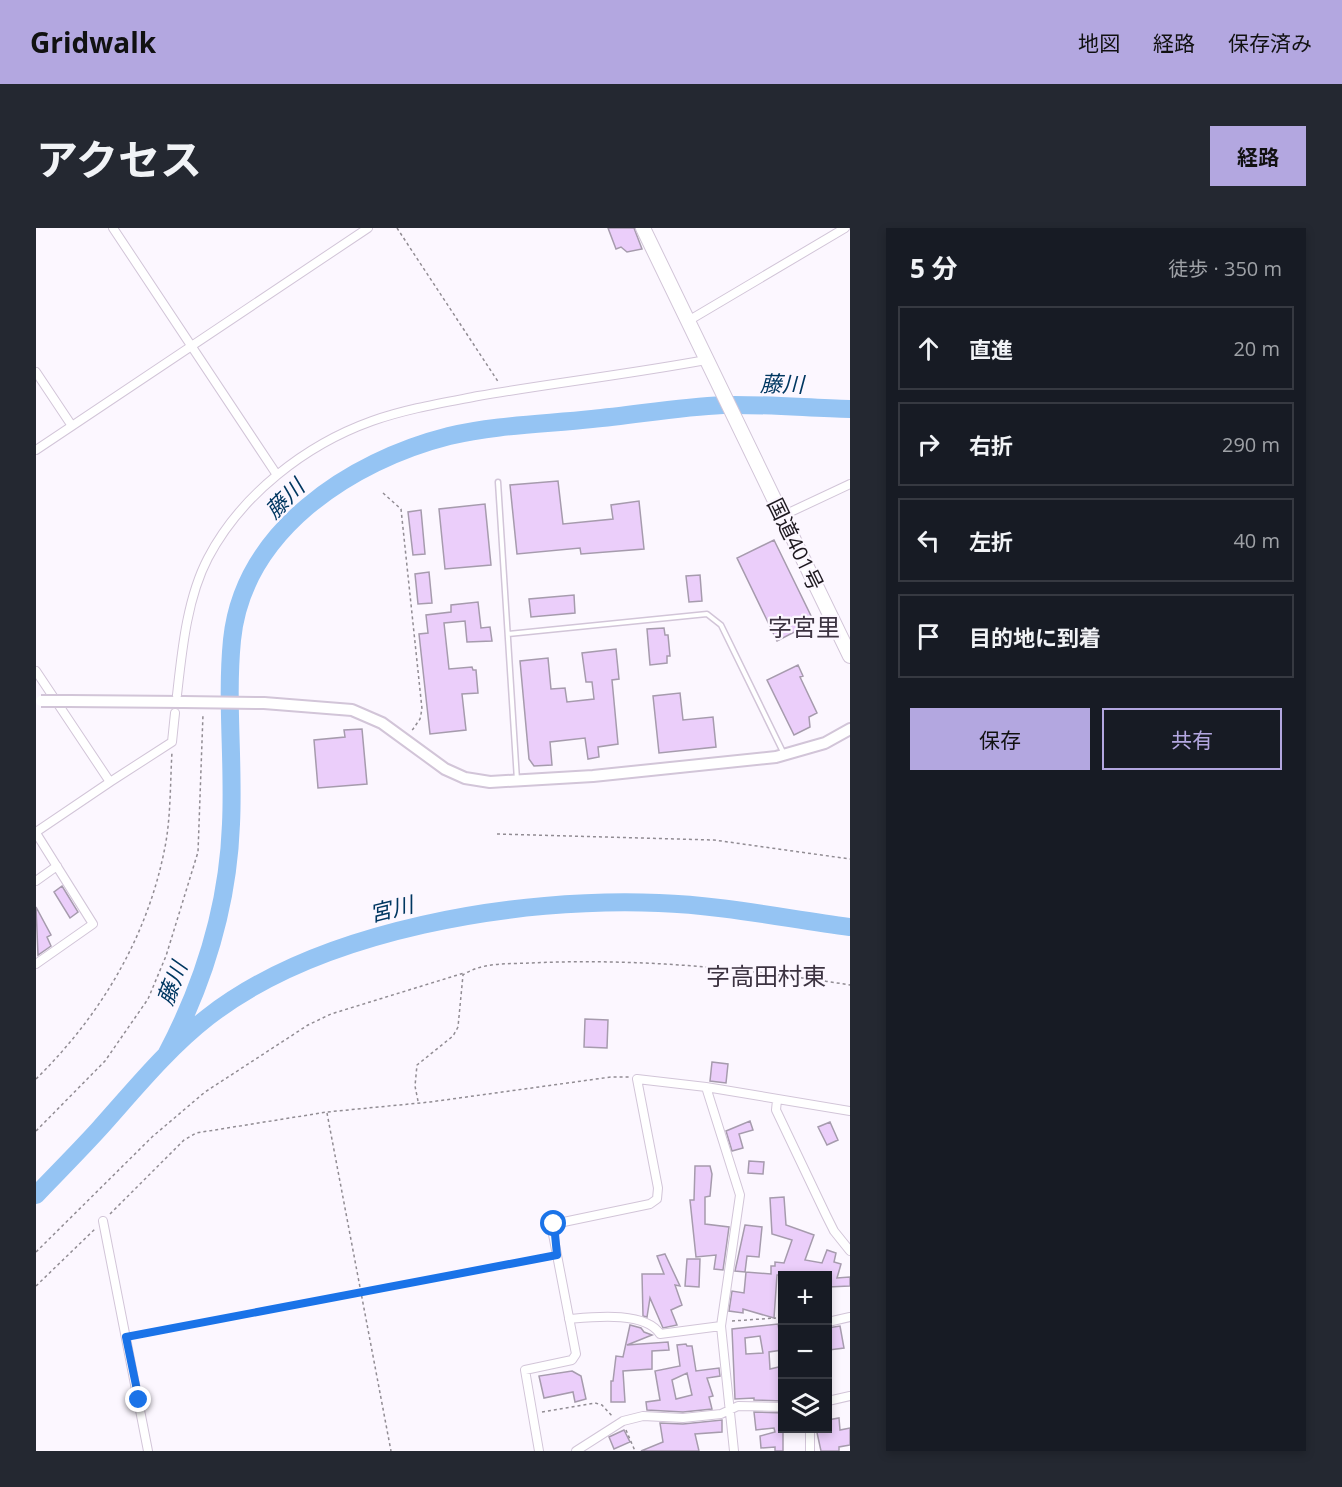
<!DOCTYPE html>
<html lang="ja">
<head>
<meta charset="utf-8">
<style>
  body { margin:0; font-family:"Open Sans","Noto Sans JP",sans-serif; background:#242831; color:#f1f3f6 }
  .controls { position:absolute; right:18px; bottom:18px; display:grid; overflow:hidden; border-radius:0px; box-shadow:0 3px 9px #0003 }
  .controls button { width:54px; height:54px; display:grid; place-items:center; padding:0; border:0; border-bottom:2px solid #363941; background:#171b24; color:#f1f3f6; font:30px sans-serif }
  .stop { position:absolute; width:18px; height:18px; margin:-14px; border:4px solid #1a73e8; border-radius:50%; background:#fff }
  .stop.end { background:#1a73e8; border-color:#fff; box-shadow:0 2px 6px #0008 }
  .list { margin:0; padding:0; list-style:none }
  h2 { display:flex; justify-content:space-between; align-items:center; height:78px; margin:0; padding:0 24px; font-size:26px }
  h2 small { font-size:20px; font-weight:400; color:#9ea1a6 }
  .list li { display:grid; grid-template-columns:39px 1fr auto; gap:18px; align-items:center; box-sizing:border-box; height:84px; margin:0 12px 12px; padding:0 12px; border:2px solid #363941; border-radius:0px }
  .list b { display:block; font-size:22px; white-space:nowrap }
  .list em { font-size:20px; font-style:normal; color:#9ea1a6 }
  .actions { display:flex; gap:12px; padding:18px 24px }
  .actions a { flex:1; padding:14px 0; border:2px solid #b3a7e0; border-radius:0px; text-align:center; font-size:21px; color:#b3a7e0 }
  .actions .main { background:#b3a7e0; color:#111 }
  .icon { flex:none; width:33px; height:33px; fill:none; stroke:currentColor; stroke-width:2; stroke-linecap:round; stroke-linejoin:round }
  .map { position:relative; flex:none; width:814px; height:1223px; overflow:hidden; border-radius:0px }
  header { display:flex; align-items:center; gap:36px; box-sizing:border-box; height:84px; padding:0 30px; background:#b3a7e0; color:#111 }
  header strong { font-size:28px }
  nav { display:flex; gap:33px; margin-inline-start:auto; font-size:21px }
  .intro { display:flex; align-items:center; justify-content:space-between; box-sizing:border-box; height:144px; padding:0 36px }
  h1 { margin:0; font-size:42px }
  .button { padding:15px 27px; border-radius:0px; background:#b3a7e0; color:#111; font-size:21px; font-weight:700 }
  main { display:flex; gap:36px; padding:0 36px }
  aside { flex:1; background:#171b24; border-radius:0px; box-shadow:0 3px 9px #0003 }
  .map>svg:first-child { display:block }
</style>
</head>
<body>
<header>
<strong>Gridwalk</strong>
<nav><a>地図</a><a>経路</a><a>保存済み</a></nav>
</header>
<div class="intro"><h1>アクセス</h1><a class="button">経路</a></div>
<main>
<div class="map">
<svg width="814" height="1223" viewBox="0 0 814 1223">
  <rect width="100%" height="100%" fill="#fcf7ff"/>
  <g fill="none" stroke-linecap="round" stroke-linejoin="round">
    <!-- river -->
    <path stroke="#95c4f3" stroke-width="18" d="M130,827C168,755 192,678 195,596C198,535 190,473 196,412C207,303 314,233 413,208C459,197 509,196 556,191C599,187 643,179 687,177C730,176 772,180 814,181
      M0,967C21,945 43,923 63,901C98,862 131,821 172,789C285,701 482,669 623,675C685,677 752,691 814,699"/>
  </g>
  <!-- building -->
  <path fill="#ebcefa" stroke="#a69bad" stroke-width="1.5" fill-rule="evenodd" d="M572,0H598L606,21L591,24L585,19L580,21Z
    M522,253L527,296L577,291L575,277L603,273L608,321L545,326L544,320L481,326L474,257Z
    M449,276L455,337L409,341L403,281Z
    M385,282L389,326L377,327L372,284Z
    M738,312L778,394L741,413L701,330Z
    M393,344L396,375L382,376L379,346Z
    M664,347L666,373L653,374L650,348Z
    M538,367L539,385L495,389L493,371Z
    M442,374L445,400L454,399L456,413L431,414L429,393L408,395L413,441L436,439L437,442H440L442,465L426,466L430,502L394,506L383,406L392,405L390,387L415,384V377Z
    M628,400L629,407H632L634,428H631V435L614,437L611,401Z
    M580,421L583,451L576,452L582,516L562,519L563,529L552,531L549,510L514,514L516,537L498,538L493,531L484,433L512,430L515,461L529,460L531,474L558,471L556,454H550L546,425Z
    M762,437L767,448L764,449L781,485L773,489L774,499L758,507L731,452Z
    M644,465L647,492L677,489L680,519L623,525L617,468Z
    M326,501L331,556L282,560L278,512L309,509L308,502Z
    M26,658L42,684L34,690L18,664Z
    M0,679L15,707L11,709L15,718L2,727Z
    M549,791L572,792L571,820L548,819Z
    M676,834L692,836L690,855L674,853Z
    M714,893L717,902L703,906L707,920L696,923L690,903Z
    M794,894L802,912L791,917L782,899Z
    M713,933L728,934L727,946L712,945Z
    M659,938H674L676,946L674,968L669,969V996L693,999L687,1042L678,1041L680,1027L660,1029L654,972H658Z
    M748,969L750,997L778,1007L769,1032L786,1035L791,1022L800,1025L798,1034L805,1036L801,1050L814,1049V1058L792,1059V1047H741L738,1090L707,1081V1085L693,1083L696,1063L708,1065L710,1044L735,1046V1038H739V1034L748,1035L756,1012L736,1006L734,970Z
    M709,997L726,999L723,1029L711,1028L709,1044L699,1043Z
    M629,1026L644,1058L639,1057L646,1077L635,1082L641,1097L627,1100L614,1070L611,1089L607,1088L606,1046H628L621,1028Z
    M651,1031H664L663,1059L649,1058Z
    M742,1096L746,1122L733,1124L734,1141L747,1138V1173L718,1172V1170L699,1171L696,1101ZM724,1108L727,1125L710,1126L709,1110Z
    M594,1097L605,1100L608,1104L616,1107L591,1117L632,1114L633,1122L616,1123V1141L587,1143L589,1174H575V1153H577L580,1128L587,1129Z
    M804,1098L808,1120L793,1122L792,1100Z
    M650,1116L651,1118H656L660,1143L683,1140L684,1148L671,1150L677,1168L673,1169L676,1181L647,1184L611,1182L610,1174L624,1172L619,1143L644,1138L641,1117ZM651,1145L656,1167L640,1171L636,1152Z
    M536,1143L545,1148L550,1171L539,1174L537,1164L508,1170L503,1148Z
    M718,1184L747,1185V1223H739V1219L725,1220L724,1208L739,1204L738,1200L720,1202Z
    M803,1190L804,1202L814,1200V1217L803,1219V1223H785L780,1200H792V1192Z
    M686,1192V1204L659,1206L663,1223H605L627,1214L624,1195L647,1196Z
    M588,1202L594,1214L578,1221L573,1209Z"/>
  <g fill="none" stroke-linecap="round" stroke-linejoin="round">
    <!-- lane casing -->
    <g stroke="#d2c5d8" stroke-width="7">
      <path id="lane" d="M462,254L481,552
        M472,406L671,386L685,397L748,526"/>
    </g>
    <!-- street casing -->
    <g stroke="#d2c5d8" stroke-width="10">
      <path id="street" d="M77,0L241,247
        M652,93L809,0
        M0,144L36,198
        M0,222L332,0
        M746,288L814,256
        M0,443L74,554L136,514L139,485
        M141,467C146,422 151,370 172,330C205,267 269,217 336,193C370,181 406,175 442,168C518,155 594,146 670,132
        M0,604L74,554
        M0,605L57,696L0,736
        M0,653L21,638
        M670,859L704,967L685,1098L698,1223
        M741,872L740,882L790,987L798,1003L814,1023
        M67,993L112,1223
        M533,1091C557,1089 609,1083 624,1106L685,1098
        M792,1094L814,1089
        M792,1173L814,1168
        M503,1223L489,1142L536,1132L540,1126L516,1001L518,996L614,976L621,971L622,960L601,851L670,859L814,883
        M540,1223L587,1193L607,1188L647,1190L685,1186L702,1178L746,1179
        M774,1223V1200"/>
    </g>
    <!-- secondary casing -->
    <g stroke="#d2c5d8" stroke-width="14">
      <path id="secondary" d="M33,473L147,474
        M228,475L316,482L346,495L409,541L429,550L454,554L557,548L740,529L789,515L814,501"/>
    </g>
    <!-- highway casing -->
    <g stroke="#d2c5d8" stroke-width="16">
      <path id="highway" d="M607,0L814,428"/>
    </g>
    <!-- path -->
    <path stroke="#918c93" stroke-width="1.5" stroke-dasharray="3 3" stroke-linecap="butt" d="M361,0L463,155
      M347,265L365,281L386,481L384,491L375,504
      M461,606L678,612L814,631
      M0,851C63,789 110,712 128,624C135,592 134,557 136,524
      M382,873L379,858L381,837L417,808L422,799L427,747C446,734 473,736 494,735C601,730 708,740 814,757
      M291,885L355,1223
      M0,903L69,833L112,771L130,728L162,624L167,486
      M74,986L148,912L160,905L291,884L394,874L575,849H594
      M0,1024L116,909L169,864L272,797L295,786L428,745
      M0,1058L60,1000
      M696,1093L740,1090
      M100,1107L514,1029
      M506,1184L559,1175L566,1177L576,1188
      M590,1202L599,1223"/>
    <!-- lane -->
    <use href="#lane" stroke="#fff" stroke-width="4"/>
    <!-- street -->
    <use href="#street" stroke="#fff" stroke-width="8"/>
    <!-- secondary -->
    <use href="#secondary" stroke="#fff" stroke-width="10"/>
    <!-- highway -->
    <use href="#highway" stroke="#fff" stroke-width="14"/>
    <!-- secondary-bridge casing -->
    <g stroke="#d2c5d8" stroke-width="14" stroke-linecap="butt">
      <path id="secondary-bridge" d="M5,473H33
        M147,474L228,475"/>
    </g>
    <!-- secondary-bridge -->
    <use href="#secondary-bridge" stroke="#fff" stroke-width="10"/>
  </g>
  <g fill="none" stroke-linecap="round" stroke-linejoin="round">
    <!-- route -->
    <path stroke="#1a73e8" stroke-width="8" d="M103,1172L90,1109L521,1027L518,996"/>
  </g>
  <g text-anchor="middle" dominant-baseline="central" stroke-width="4.5" stroke-linejoin="round" paint-order="stroke">
    <!-- street labels -->
    <g font-size="21" fill="#1d181f" stroke="#fcf7ff">
      <text transform="translate(760 316) rotate(64)">国道401号</text>
    </g>
    <!-- water labels -->
    <g font-size="22" font-style="italic" fill="#003761" stroke="#fcf7ff">
      <text transform="translate(746 155) rotate(1)">藤川</text>
      <text transform="translate(248 270) rotate(-45)">藤川</text>
      <text transform="translate(355 680) rotate(-14)">宮川</text>
      <text transform="translate(135 755) rotate(-69)">藤川</text>
    </g>
    <!-- quarter labels -->
    <g font-size="24" fill="#3c3341" stroke="#fcf7ff">
      <text x="768" y="398">字宮里</text>
      <text x="730" y="747">字高田村東</text>
    </g>
  </g>
</svg>
<div class="controls">
<button>+</button>
<button>−</button>
<button><svg class="icon" aria-label="layers" viewBox="0 0 24 24"><path d="M12 4l9 5-9 5-9-5zM3 14l9 5 9-5"/></svg></button>
</div>
<div class="stop" style="left:518px;top:996px"></div>
<div class="stop end" style="left:103px;top:1172px"></div>
</div>
<aside>
<h2>5 分<small>徒歩 · 350 m</small></h2>
<ul class="list">
<li><svg class="icon" aria-label="ahead" viewBox="0 0 24 24"><path d="M12 20V5M6 11l6-6 6 6"/></svg><div><b>直進</b></div><em>20 m</em></li>
<li><svg class="icon" aria-label="right" viewBox="0 0 24 24"><path d="M7 20v-9h11M14 6l5 5-5 5"/></svg><div><b>右折</b></div><em>290 m</em></li>
<li><svg class="icon" aria-label="left" viewBox="0 0 24 24"><path d="M17 20v-9H6M10 6l-5 5 5 5"/></svg><div><b>左折</b></div><em>40 m</em></li>
<li><svg class="icon" aria-label="arrive" viewBox="0 0 24 24"><path d="M6 21V4h12l-3 4 3 4H6"/></svg><div><b>目的地に到着</b></div></li>
</ul>
<div class="actions"><a class="main">保存</a><a>共有</a></div>
</aside>
</main>
</body>
</html>
